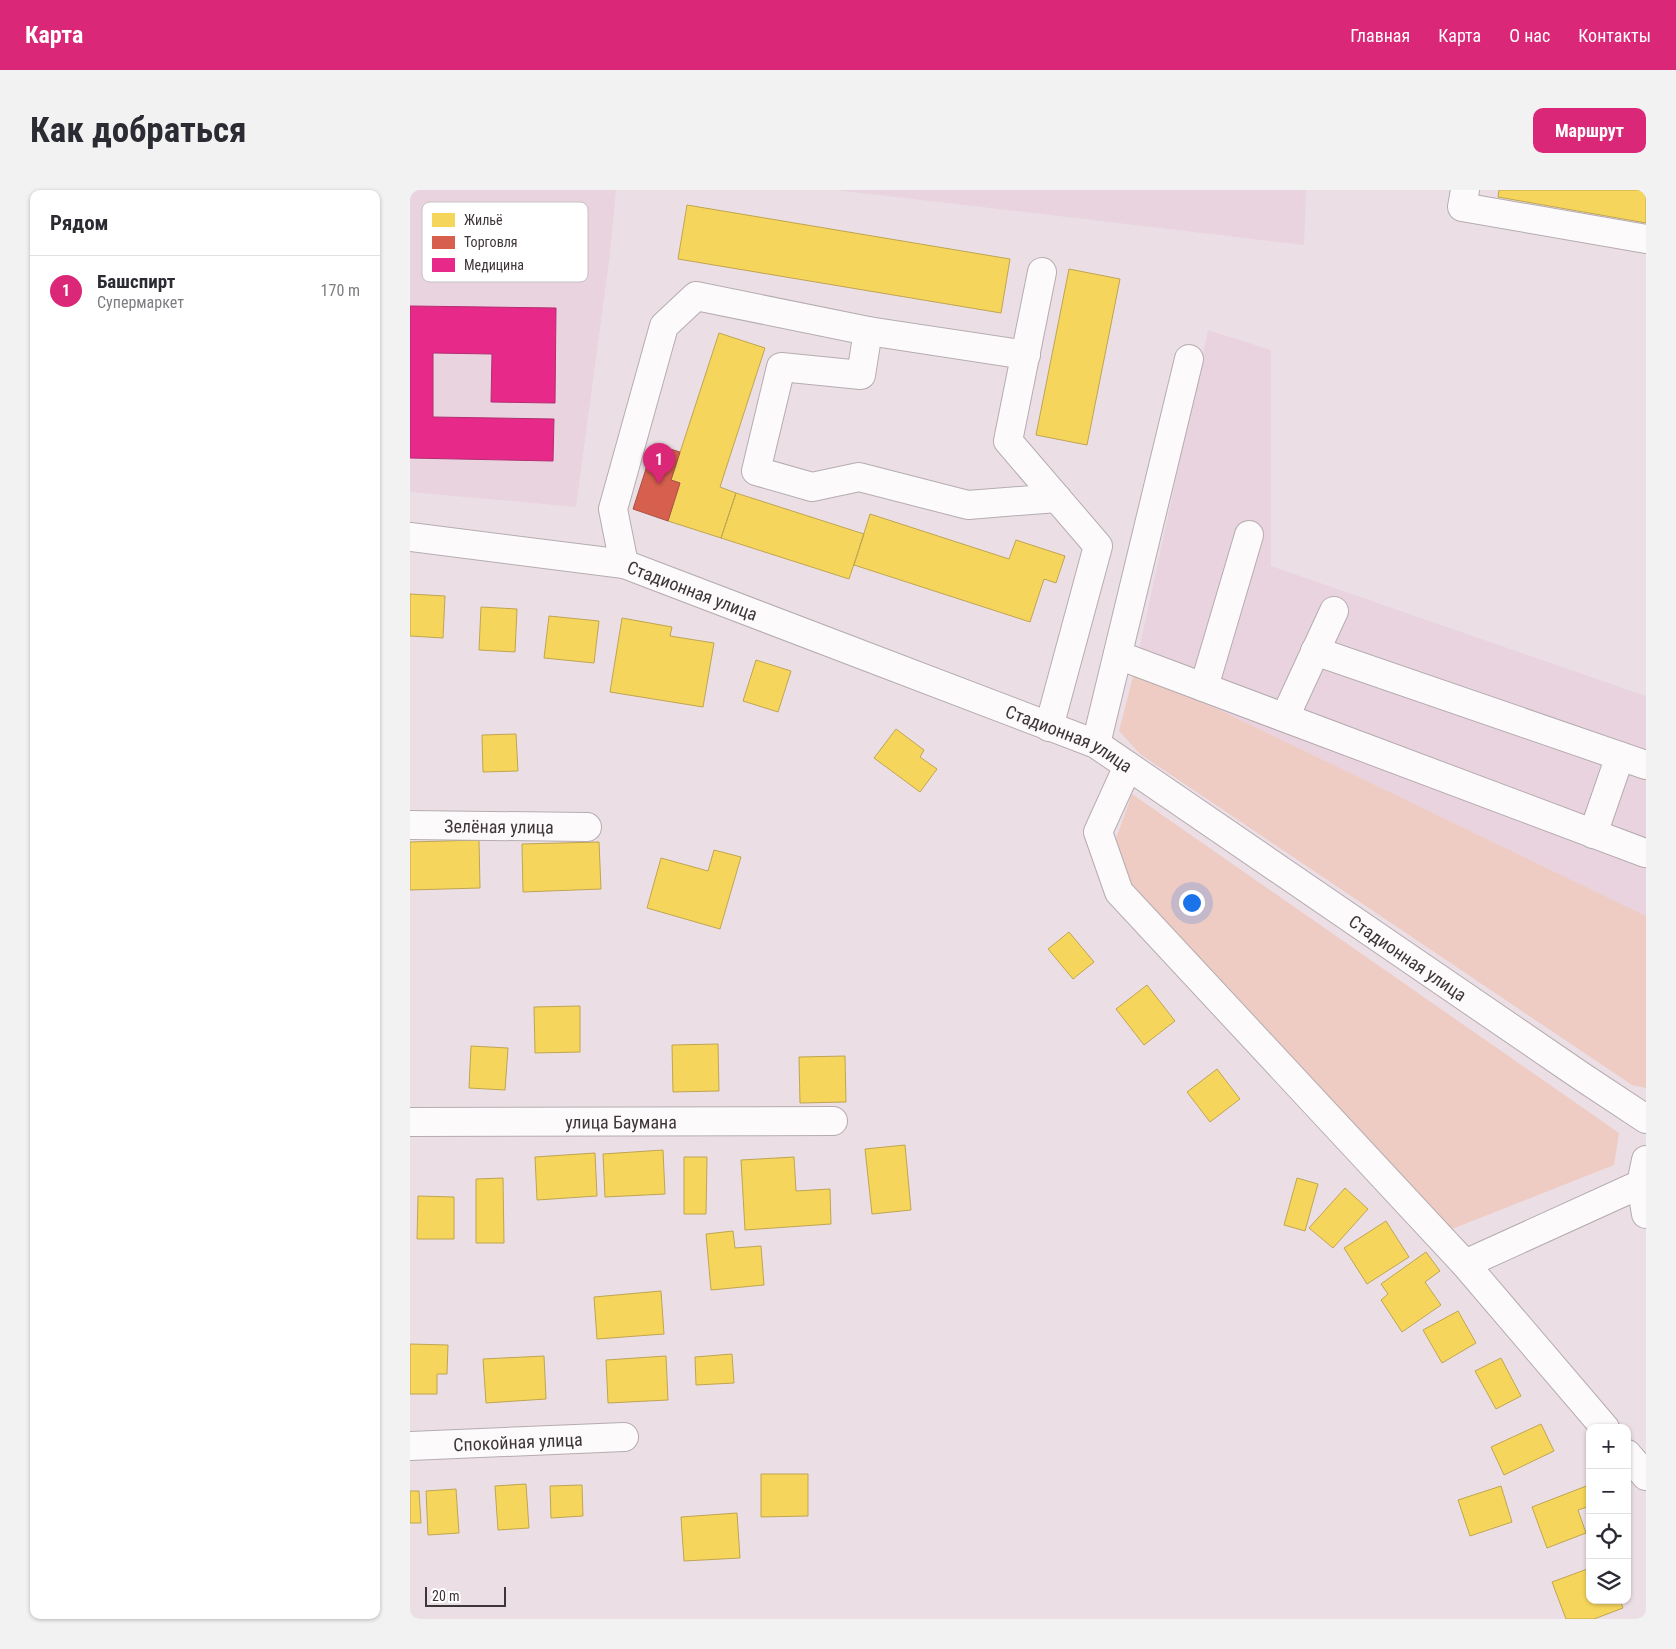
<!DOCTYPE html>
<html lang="ru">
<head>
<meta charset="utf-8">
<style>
  body { margin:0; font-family:"Roboto Condensed",sans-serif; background:#f2f2f3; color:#2b2b33 }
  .controls { position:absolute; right:15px; bottom:15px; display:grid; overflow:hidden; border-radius:10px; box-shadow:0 1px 4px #0004 }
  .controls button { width:45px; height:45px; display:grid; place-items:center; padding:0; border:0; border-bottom:1px solid #e1e1e2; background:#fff; color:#2b2b33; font:25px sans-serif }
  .scale { position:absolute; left:15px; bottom:12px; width:81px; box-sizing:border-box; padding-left:5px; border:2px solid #3e3539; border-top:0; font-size:14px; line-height:18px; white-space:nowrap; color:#3e3539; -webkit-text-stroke:4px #fff; paint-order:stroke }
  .you { position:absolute; left:781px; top:712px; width:18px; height:18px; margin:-12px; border:4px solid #fff; border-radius:50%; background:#1a73e8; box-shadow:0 0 0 8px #1a73e833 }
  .badge { display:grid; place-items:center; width:32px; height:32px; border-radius:50%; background:#db2777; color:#fff; font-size:16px; font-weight:700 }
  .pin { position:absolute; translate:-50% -41px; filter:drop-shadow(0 1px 2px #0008) }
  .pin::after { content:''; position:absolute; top:26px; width:18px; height:15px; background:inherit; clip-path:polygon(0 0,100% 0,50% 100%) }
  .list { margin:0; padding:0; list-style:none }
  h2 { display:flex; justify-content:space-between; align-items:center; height:65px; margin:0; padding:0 20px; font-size:21px }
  h2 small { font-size:16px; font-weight:400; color:#7c7c81 }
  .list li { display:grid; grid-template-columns:32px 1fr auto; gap:15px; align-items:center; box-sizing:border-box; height:70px; padding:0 20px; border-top:1px solid #e1e1e2 }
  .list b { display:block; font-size:19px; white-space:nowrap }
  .list p { margin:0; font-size:16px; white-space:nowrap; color:#7c7c81 }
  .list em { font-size:16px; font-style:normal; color:#7c7c81 }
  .icon { flex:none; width:28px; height:28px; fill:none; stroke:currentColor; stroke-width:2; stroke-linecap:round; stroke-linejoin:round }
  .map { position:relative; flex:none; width:1236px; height:1429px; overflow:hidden; border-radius:10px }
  header { display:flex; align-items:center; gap:30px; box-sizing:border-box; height:70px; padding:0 25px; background:#db2777; color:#fff }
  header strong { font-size:24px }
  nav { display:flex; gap:28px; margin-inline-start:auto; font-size:18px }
  .intro { display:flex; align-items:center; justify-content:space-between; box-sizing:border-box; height:120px; padding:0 30px }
  h1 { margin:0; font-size:35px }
  .button { padding:12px 22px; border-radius:10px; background:#db2777; color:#fff; font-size:18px; font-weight:700 }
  main { display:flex; gap:30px; padding:0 30px }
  aside { flex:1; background:#fff; border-radius:10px; box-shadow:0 1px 4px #0004 }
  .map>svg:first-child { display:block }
</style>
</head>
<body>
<header>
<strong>Карта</strong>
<nav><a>Главная</a><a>Карта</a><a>О нас</a><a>Контакты</a></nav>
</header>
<div class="intro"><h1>Как добраться</h1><a class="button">Маршрут</a></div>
<main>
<aside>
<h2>Рядом<small></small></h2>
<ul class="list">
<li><span class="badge">1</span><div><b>Башспирт</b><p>Супермаркет</p></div><em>170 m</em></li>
</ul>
</aside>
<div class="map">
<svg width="1236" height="1429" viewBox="0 0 1236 1429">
  <rect width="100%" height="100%" fill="#ebdfe5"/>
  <!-- built -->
  <path fill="#e9d3de" d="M0,0H206L200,64L166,317L0,302Z
    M425,0H896L894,55L520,11Z
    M798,140L861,160V376L1236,506V726L725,479Z"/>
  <!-- green -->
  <path fill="#eecbc3" d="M725,479L1236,726V898L1222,895L730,564L709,541Z
    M722,604L1209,943L1204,975L1042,1039L722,697L704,654Z"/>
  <!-- homes -->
  <path fill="#f6d55c" stroke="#bfa552" d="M1089,0H1236V33L1088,7Z
    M277,15L600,69L591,123L268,69Z
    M659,79L710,89L677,255L626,245Z
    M309,143L355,158L310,297L326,303L311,348L258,331L270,293L261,290Z
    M326,303L454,344L439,389L311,348Z
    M460,324L599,369L606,350L655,366L646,393L634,389L620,432L444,375Z
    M0,404L35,406L33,448L0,446Z
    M71,417L107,419L105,462L69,460Z
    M139,426L189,431L184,473L134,468Z
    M212,428L262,437L260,446L304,453L293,517L200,502Z
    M346,470L381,481L368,522L333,511Z
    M486,539L514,560L510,567L527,579L510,602L464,568Z
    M106,544L108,581L73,582L72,545Z
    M69,650L70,698L0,700V652Z
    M189,652L191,699L113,702L112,654Z
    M304,660L331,667L310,739L237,718L251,668L298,681Z
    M659,742L684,772L663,789L638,759Z
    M737,795L765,831L734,855L706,819Z
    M170,816V862L125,863L124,817Z
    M308,854L309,901L263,902L262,855Z
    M61,856L98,858L95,900L59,898Z
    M435,866L436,912L390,913L389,867Z
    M807,879L830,909L800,932L777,902Z
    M495,955L501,1020L462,1024L455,959Z
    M253,960L255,1004L195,1007L193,964Z
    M185,963L187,1006L127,1010L125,967Z
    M274,967H297L296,1024H274Z
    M384,967L386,1001L420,999L421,1034L335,1040L331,970Z
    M93,988L94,1053H66V989Z
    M887,988L908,994L895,1041L874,1035Z
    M935,998L958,1019L923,1058L899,1038Z
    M8,1006L44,1007V1049H7Z
    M976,1031L999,1067L957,1094L934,1058Z
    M323,1041L325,1058L351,1056L354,1095L301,1100L296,1044Z
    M1016,1062L1030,1081L1015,1092L1031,1115L992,1142L971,1110L978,1104L971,1094Z
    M251,1101L254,1144L187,1149L184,1107Z
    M1048,1121L1066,1153L1032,1173L1013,1140Z
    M0,1154L38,1155L37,1184H27V1204H0Z
    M322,1164L324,1193L286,1195L285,1167Z
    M134,1166L136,1209L76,1213L73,1169Z
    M256,1166L258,1210L198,1213L196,1170Z
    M1091,1168L1111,1206L1086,1219L1065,1181Z
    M1131,1234L1144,1261L1094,1285L1081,1257Z
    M351,1284H398V1326L351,1327Z
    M116,1294L119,1338L88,1340L85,1296Z
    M172,1295L173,1326L141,1328L140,1296Z
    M1179,1295L1180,1316L1168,1320L1176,1343L1137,1358L1122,1317Z
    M1091,1296L1102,1332L1060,1346L1048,1310Z
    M46,1299L49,1343L18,1345L16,1301Z
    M0,1301H9L11,1333H0Z
    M327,1323L330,1368L274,1371L271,1327Z
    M1180,1378V1410H1210L1213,1418L1184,1429H1156L1142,1392Z"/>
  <!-- shops -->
  <path fill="#d6604d" stroke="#a85347" d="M244,254L270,262L261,290L270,293L258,331L223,319Z"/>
  <!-- health -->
  <path fill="#e7298a" stroke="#b42d72" d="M0,116L146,118L145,213L81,212L82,164L23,163V227L144,229L143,271L0,268Z"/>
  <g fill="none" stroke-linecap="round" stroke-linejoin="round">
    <!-- minor casing -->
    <g stroke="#b5acb0" stroke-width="30">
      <g id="minor">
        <path d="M1055,0L1052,17L1236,49"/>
        <path d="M632,82L598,251L688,356L639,537"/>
        <path d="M616,165L458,141L451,185L371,177L346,281L402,297L449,287L558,315L647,308"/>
        <path id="s1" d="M0,347L214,374L686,554L1171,886L1236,929"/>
        <path d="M214,374L203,319L254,136L286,106L458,141"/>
        <path d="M905,461L1236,575"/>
        <path d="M708,465L1235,663"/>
        <path d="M794,497L839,345"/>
        <path d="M875,527L924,421"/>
        <path d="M686,554L779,169"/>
        <path d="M718,576L688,642L709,702L1055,1074L1195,1238"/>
        <path id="s2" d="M0,635L177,637"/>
        <path d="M1183,644L1210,566"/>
        <path id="s3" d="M0,932L423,931"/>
        <path d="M1236,970L1231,994L1236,1024"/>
        <path d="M1055,1074L1231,994"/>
        <path id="s4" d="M0,1256L214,1247"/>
        <path d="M1217,1264L1236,1286"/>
      </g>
    </g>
    <!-- minor -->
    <use href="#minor" stroke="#fcfafb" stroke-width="28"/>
  </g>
  <g text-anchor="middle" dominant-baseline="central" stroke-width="5" stroke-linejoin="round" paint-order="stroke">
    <!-- street labels -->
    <g font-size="18" fill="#3e3539" stroke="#fff">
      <text stroke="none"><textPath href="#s1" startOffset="289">Стадионная улица</textPath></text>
      <text stroke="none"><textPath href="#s1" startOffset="694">Стадионная улица</textPath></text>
      <text stroke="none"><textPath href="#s2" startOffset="89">Зелёная улица</textPath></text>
      <text stroke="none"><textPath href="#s1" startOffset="1099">Стадионная улица</textPath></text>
      <text stroke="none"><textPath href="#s3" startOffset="211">улица Баумана</textPath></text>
      <text stroke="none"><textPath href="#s4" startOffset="108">Спокойная улица</textPath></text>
    </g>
  </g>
  <!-- legend -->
  <rect x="12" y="12" width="166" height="80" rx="8" fill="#fff" stroke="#c5c2c4" stroke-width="1"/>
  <rect x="22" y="23" width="23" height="14" fill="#f6d55c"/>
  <rect x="22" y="46" width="23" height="13" fill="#d6604d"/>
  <rect x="22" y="68" width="23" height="14" fill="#e7298a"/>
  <g font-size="14" fill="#3e3539">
    <text x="54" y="35">Жильё</text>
    <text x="54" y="57">Торговля</text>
    <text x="54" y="80">Медицина</text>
  </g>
</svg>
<div class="controls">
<button>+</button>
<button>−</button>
<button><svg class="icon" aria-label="locate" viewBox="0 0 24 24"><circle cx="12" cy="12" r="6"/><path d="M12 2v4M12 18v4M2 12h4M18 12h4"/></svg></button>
<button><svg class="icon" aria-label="layers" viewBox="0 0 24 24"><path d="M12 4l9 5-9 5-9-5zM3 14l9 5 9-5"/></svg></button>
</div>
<div class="scale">20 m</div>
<div class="you"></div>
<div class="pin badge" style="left:249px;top:294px">1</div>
</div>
</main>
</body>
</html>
